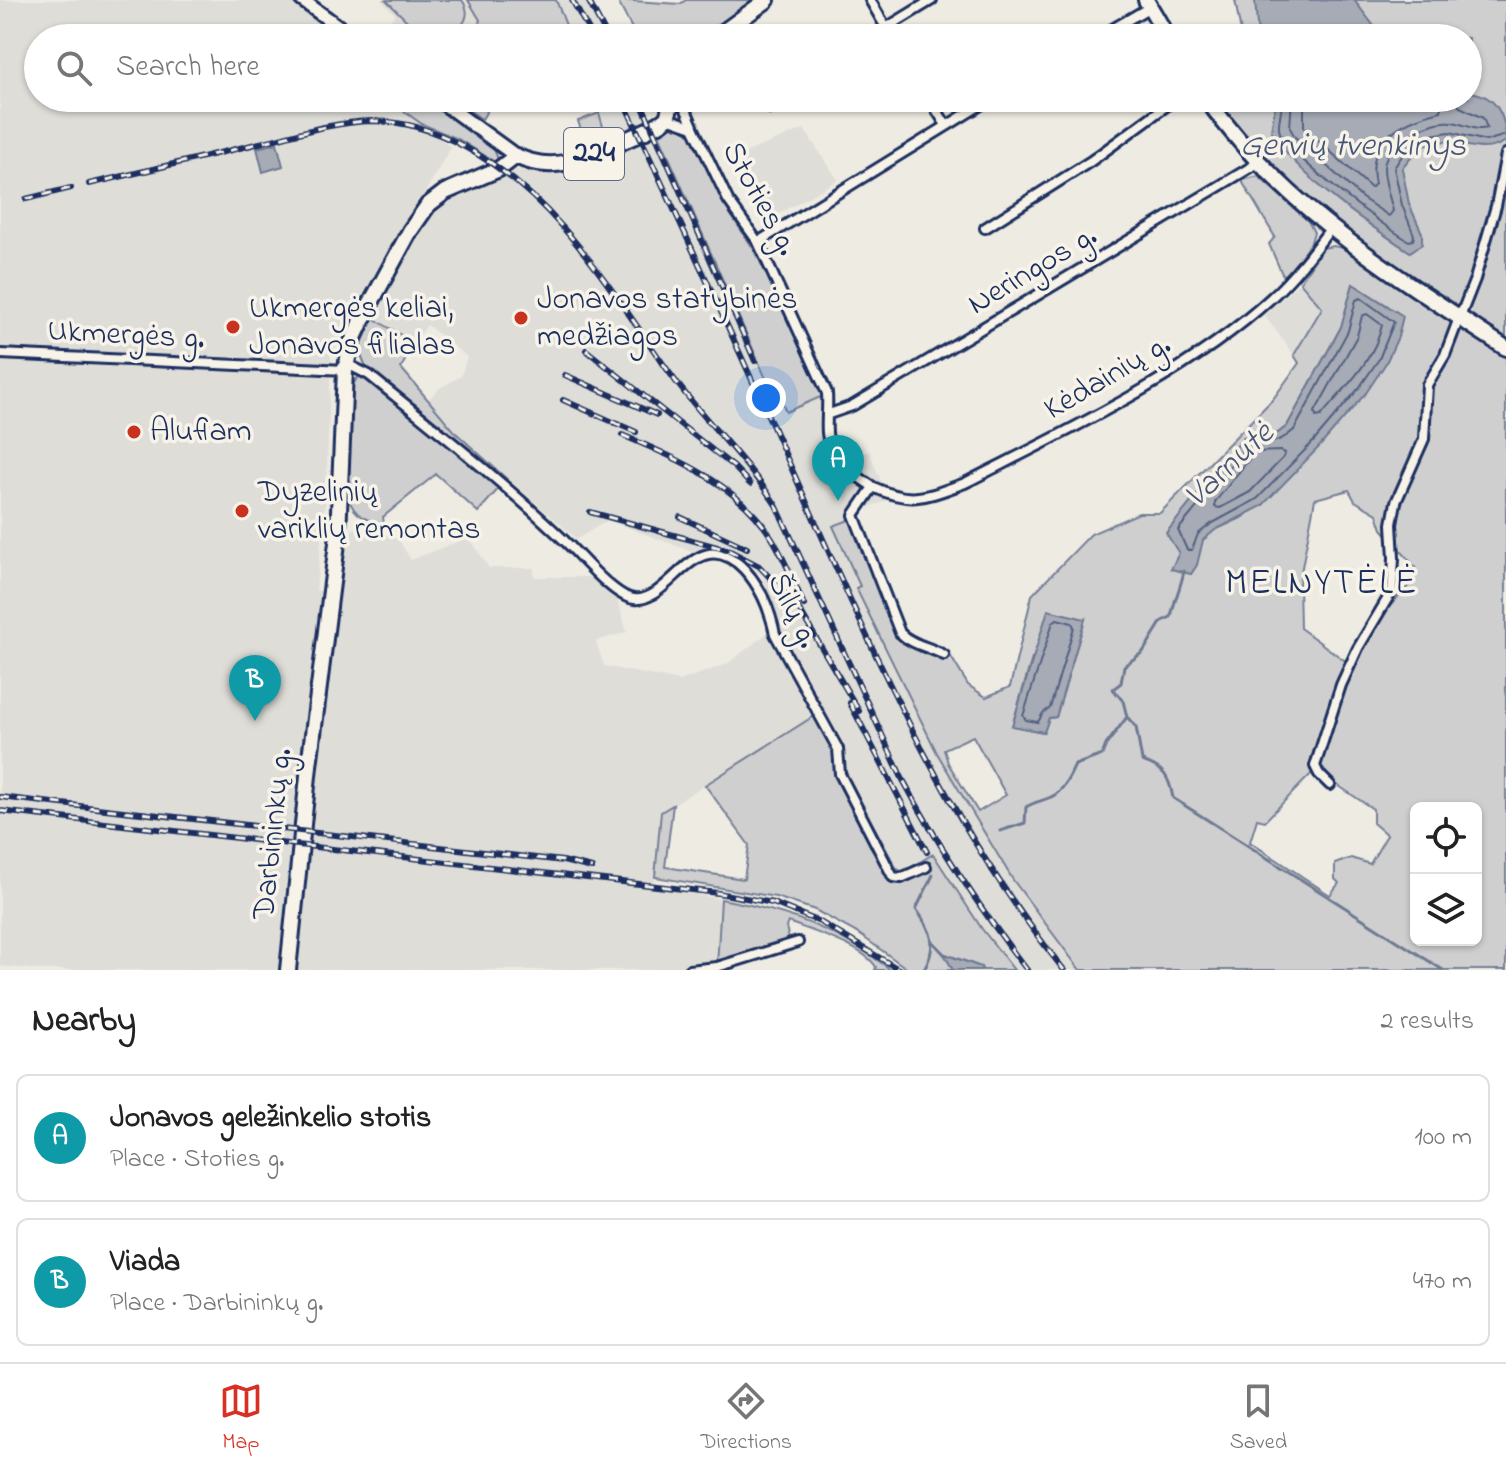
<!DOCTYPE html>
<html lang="en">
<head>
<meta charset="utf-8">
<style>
  body { margin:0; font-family:"Indie Flower",sans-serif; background:#f6f6f6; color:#222 }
  .controls { position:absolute; right:24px; bottom:24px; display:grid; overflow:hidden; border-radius:12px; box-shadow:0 2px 6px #0004 }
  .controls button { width:72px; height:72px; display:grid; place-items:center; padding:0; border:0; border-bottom:2px solid #e0e0e0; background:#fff; color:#222; font:40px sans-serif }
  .you { position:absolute; left:766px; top:398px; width:28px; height:28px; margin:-20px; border:6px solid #fff; border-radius:50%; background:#1a73e8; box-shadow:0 0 0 12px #1a73e833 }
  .badge { display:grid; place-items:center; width:52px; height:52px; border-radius:50%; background:#d93025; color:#fff; font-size:26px; font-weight:700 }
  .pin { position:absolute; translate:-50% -66px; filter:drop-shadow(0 2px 4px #0008) }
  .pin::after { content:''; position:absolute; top:42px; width:28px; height:24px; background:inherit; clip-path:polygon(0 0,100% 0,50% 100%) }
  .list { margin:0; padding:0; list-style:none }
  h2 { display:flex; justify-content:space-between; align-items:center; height:104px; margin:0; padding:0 32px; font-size:34px }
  h2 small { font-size:26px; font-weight:400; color:#767676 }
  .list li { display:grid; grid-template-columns:52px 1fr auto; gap:24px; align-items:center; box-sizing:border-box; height:128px; margin:0 16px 16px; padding:0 16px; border:2px solid #e0e0e0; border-radius:12px }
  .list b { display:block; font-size:30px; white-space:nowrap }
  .list p { margin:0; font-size:26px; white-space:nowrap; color:#767676 }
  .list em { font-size:26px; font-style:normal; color:#767676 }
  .icon { flex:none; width:44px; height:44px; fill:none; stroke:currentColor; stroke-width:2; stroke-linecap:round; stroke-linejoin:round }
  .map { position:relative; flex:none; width:1506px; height:970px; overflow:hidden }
  .search { position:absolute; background:#fff; box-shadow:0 2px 6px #0004; left:24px; right:24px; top:24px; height:88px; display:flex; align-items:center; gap:20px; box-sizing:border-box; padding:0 28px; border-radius:44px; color:#767676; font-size:30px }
  .sheet { height:392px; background:#fff }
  nav { display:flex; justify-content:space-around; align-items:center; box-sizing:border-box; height:112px; border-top:2px solid #e0e0e0; background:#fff; font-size:22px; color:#767676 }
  nav a { display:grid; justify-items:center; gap:4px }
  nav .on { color:#d93025 }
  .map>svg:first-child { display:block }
</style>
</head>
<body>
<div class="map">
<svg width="1506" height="970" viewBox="0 0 1506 970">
  <rect width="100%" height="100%" fill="#eeebe2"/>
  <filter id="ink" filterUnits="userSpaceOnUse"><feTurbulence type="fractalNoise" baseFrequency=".0125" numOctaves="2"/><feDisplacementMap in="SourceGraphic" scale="16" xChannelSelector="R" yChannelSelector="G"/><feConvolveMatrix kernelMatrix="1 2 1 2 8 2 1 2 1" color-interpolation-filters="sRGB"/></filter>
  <g filter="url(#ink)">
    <!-- built -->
    <path fill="#deddd8" d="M0,0H291L341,38H38V98H385L451,147L331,356L326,494L316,590L339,593L348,535L356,527L389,535L399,540L411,560L469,537L489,568H534V577H595L615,593L627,632L596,641L604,666L679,681L727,664L778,625L763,577L750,564L730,554L711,548L690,551L608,520L577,539L456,433L427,401L440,388L461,376L467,357L427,325L414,343L373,318L398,265L430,213L439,204L499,174L515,170L558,173L574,169L657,130L777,403L782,402L787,412L831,393L841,416L836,419L832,427L836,448L848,459L869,451L888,500L861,510L857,517L860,587L856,589L937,753L1013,881L1080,970H1014L928,857L903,872L897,869L845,774L843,750L822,712L661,812L654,887L721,899L717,967L689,970H39L0,966Z
      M381,0H468L480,19L476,38H379L395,14Z
      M556,0H591L611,38H571Z
      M593,98H641L652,121L607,140Z
      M804,129L838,180L771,218L752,191L743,169L735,172L730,159Z
      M1300,282L1323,308L1294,355L1264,315Z"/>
    <!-- green -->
    <path fill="#cfcfcf" stroke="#757f96" stroke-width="2" fill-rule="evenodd" d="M386,0H462C474,17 461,27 449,38H424Z
      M468,0H556L571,38H476L480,20Z
      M617,0L680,4L686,0H753L700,38H637Z
      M1235,0H1506V340C1401,272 1287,202 1215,98H1468V38H1242Z
      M385,98H424L493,147L498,159L495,162L458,139L422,124Z
      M451,98H479L490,106L482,119Z
      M599,113L607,140L588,149L578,121Z
      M673,125L680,126L691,135L723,203L759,257L823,396L786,412L782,402L777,404L657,130Z
      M1258,176L1308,221L1314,232L1311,242L1287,276L1282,274L1269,244L1275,237L1243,183V180Z
      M1333,246L1343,248L1506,356V970H1080L1013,880L975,817L937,753L856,588L860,586L833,526L857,517L901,628L914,641L937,646L950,655L968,685L986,697L1010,687L1032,595L1091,534L1139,513H1160L1273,399L1299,363L1294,355L1322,308L1300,282L1323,248ZM1353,284L1388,306L1366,393L1244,517L1215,530L1179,553L1167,533L1218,468L1264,435L1278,433L1287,426L1341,327ZM1349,490L1355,501L1377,514L1382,529L1415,567L1409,585L1382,615L1356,658L1344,660L1300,628L1299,583L1315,499ZM1085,619L1056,717L1049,718L1044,732L1012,726L1032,658ZM973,736L1006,795L978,812L948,763L944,749ZM1315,770L1373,809V823L1387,835L1370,864L1351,858L1335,864V879L1339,883L1330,895L1250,842L1257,819L1265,821ZM1416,808H1476V940H1416Z
      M373,318L414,343L401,368L456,433L507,479L478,512L436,474L383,517L384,524C368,521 354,516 349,499C349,473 345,407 353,386C355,377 362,377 365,365L359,350Z
      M822,711L843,750L845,774L897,869L903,872L933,854L982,929L1014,970H982L981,967L946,954L953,970H909L859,934L815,910L776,897L655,877L661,812L673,805L665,867L744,879L749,845L705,785Z
      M721,899C786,911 838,929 891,970H875L876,967C864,946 811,931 788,922L786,927L791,947L717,967Z"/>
    <!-- water -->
    <path fill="#a6abb5" stroke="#6e7992" stroke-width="2" d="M1255,0H1354L1383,38H1258Z
      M1468,92C1496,94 1506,116 1506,141C1469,166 1442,112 1402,168L1409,204L1422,233V244L1410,252C1363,221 1302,180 1271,132L1275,107L1274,98H1468Z
      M277,143L283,166L263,172L257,148Z
      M1353,284L1403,316L1398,337L1386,363L1366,393L1320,446L1262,506L1215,530L1203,540L1197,565L1191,574L1171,569L1179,553L1166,533L1244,437L1260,431L1264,435L1278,433L1287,426L1341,327Z
      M1048,610L1085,619L1056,717L1049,718L1044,732L1012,726Z
      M944,954L981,967L982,970H953Z"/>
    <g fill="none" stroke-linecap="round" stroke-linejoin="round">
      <!-- shore -->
      <path stroke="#536181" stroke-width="2" d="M1282,98C1283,109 1278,118 1279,129C1282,152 1386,228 1409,241L1413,240L1414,235L1402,205L1394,168L1407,148L1430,135L1450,132L1486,141L1506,135
        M1292,98L1290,128L1295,137L1362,198L1389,216L1393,211C1390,198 1384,182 1384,168C1384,142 1429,120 1451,122C1464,123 1475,132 1487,128L1483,118L1460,107L1452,98
        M1304,98V128L1371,188L1375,184C1365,139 1403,120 1441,111L1442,107L1439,98
        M1361,298L1394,322L1379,359L1359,388L1314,441L1257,499L1211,524L1198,534L1192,550H1187L1178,530L1249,444L1256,440C1270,446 1283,440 1294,430L1348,331L1356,300Z
        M1367,314L1382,325C1374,362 1343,389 1321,416L1316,417L1315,412L1357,336L1362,316Z
        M1281,451L1285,453L1284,457L1250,492L1220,508L1215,507V502L1255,452Z
        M1057,619L1072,623L1074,627L1050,708L1043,713L1038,722L1026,720L1023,716L1053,622Z"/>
      <!-- stream -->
      <path stroke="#6e7992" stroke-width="3" d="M1128,718L1136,727L1142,761C1164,768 1169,776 1173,798L1443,970
        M1000,831L1025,823L1026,807C1034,802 1042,801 1051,797C1063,792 1070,776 1075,765L1102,755L1106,745L1127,717L1123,701L1113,689L1121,683L1124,666L1143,652L1162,621L1171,617C1174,600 1181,587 1184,571
        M933,942L944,954
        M924,970C938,944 932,931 916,909L933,875"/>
      <!-- street casing -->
      <g stroke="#1b2f5e" stroke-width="14">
        <path id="street" d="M870,0L892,38
          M886,28L932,0
          M1097,38L1150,7
          M681,98L693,126
          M929,98L946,125
          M770,108L789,98
          M667,118L693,127L728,200L758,242L827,393C828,407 826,420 827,433C829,460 853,473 873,487L854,515L900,633C912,645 930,647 944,655
          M985,228L1091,161L1177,98
          M758,242L992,98
          M1462,312L1475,279L1496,206L1506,154
          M0,354L345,370
          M347,364L369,375C437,430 506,484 569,545C583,559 615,597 634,599C671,603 696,520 744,569C761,587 770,610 775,634L838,749L840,774L893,877L901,878L926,867
          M829,414L852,406L1258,163
          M873,487C912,505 926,497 965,483C1065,432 1189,374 1271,298C1294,277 1312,253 1330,229
          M1330,785L1319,774L1315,766L1341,685L1358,648L1392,591L1394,558L1392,524L1396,502L1424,439L1427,385L1445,355L1459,318
          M689,970L717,967L798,942"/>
      </g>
      <!-- secondary casing -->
      <g stroke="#1b2f5e" stroke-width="18">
        <path id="secondary" d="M302,0L354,38
          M436,98L516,156"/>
      </g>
      <!-- primary casing -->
      <g stroke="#1b2f5e" stroke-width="20">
        <path id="primary" d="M1146,0L1168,38
          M715,38L767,0
          M1206,98C1284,209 1395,275 1506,348
          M288,970L309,766L338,535L345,370L352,342L368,308L410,231L428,205L445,192L499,169L516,156C552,174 583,159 617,144C632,137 648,131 662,122L667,118L673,98"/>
      </g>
      <!-- street -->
      <use href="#street" stroke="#f7f3e8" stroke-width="8"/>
      <!-- secondary -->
      <use href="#secondary" stroke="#f7f3e8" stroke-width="12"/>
      <!-- primary -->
      <use href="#primary" stroke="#f7f3e8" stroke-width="14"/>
      <!-- rail casing -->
      <g stroke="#1b2f5e" stroke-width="6">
        <path id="rail" d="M572,0L593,38
          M588,0L608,38
          M622,98C682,226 741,354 798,483C874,653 946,824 1064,970
          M639,98L755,361
          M89,184C146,171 203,157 260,143C296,134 334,122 372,121C406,121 436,131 465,147C562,200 614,297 677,383C709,425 747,461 776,505L902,778C938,845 980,909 1027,970
          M26,199L71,188
          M586,350L734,467L750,484
          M565,375L657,415
          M563,400L636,432
          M622,435C678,459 738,484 772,538C785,559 794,583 804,605
          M590,512L728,550L759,566L797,606L859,711
          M680,517L747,548
          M850,703L927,852
          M0,797L563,861L592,868
          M0,811L718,893L773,903L820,922L900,970"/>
      </g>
      <!-- rail -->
      <use href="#rail" stroke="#f7f3e8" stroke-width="3" stroke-dasharray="9" stroke-linecap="butt"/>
    </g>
  </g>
  <!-- markers -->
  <g fill="#c8321e" stroke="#f7f3e8" stroke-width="3">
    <circle cx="521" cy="318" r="8"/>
    <circle cx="233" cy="327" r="8"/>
    <circle cx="134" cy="432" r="8"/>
    <circle cx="242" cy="511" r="8"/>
  </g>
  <g text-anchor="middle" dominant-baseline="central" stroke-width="7" stroke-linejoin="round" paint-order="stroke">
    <!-- shield labels -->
    <rect fill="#f7f3e8" stroke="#5d6a87" stroke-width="2" x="564" y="128" width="60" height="52" rx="6"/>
    <g font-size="30" font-weight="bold" fill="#1b2f5e">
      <text x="594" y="154">224</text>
    </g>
    <!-- street labels -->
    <g font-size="32" fill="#1b2f5e" stroke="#f7f3e8">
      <text transform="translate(759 199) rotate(61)">Stoties g.</text>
      <text transform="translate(1033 271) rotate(-31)">Neringos g.</text>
      <text transform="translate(126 336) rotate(3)">Ukmergės g.</text>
      <text transform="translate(1108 378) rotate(-30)">Kėdainių g.</text>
      <text transform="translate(792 611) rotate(64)">Šilų g.</text>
      <text transform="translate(274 834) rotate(-84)">Darbininkų g.</text>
    </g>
    <!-- poi labels -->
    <g font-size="32" fill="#1b2f5e" stroke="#f7f3e8" text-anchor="start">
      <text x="537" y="300">Jonavos statybinės<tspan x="537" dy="37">medžiagos</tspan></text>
      <text x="249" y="309">Ukmergės keliai,<tspan x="249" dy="37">Jonavos filialas</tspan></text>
      <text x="150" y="432">Aluflam</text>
      <text x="258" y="493">Dyzelinių<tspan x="258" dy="37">variklių remontas</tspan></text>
    </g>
    <!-- water labels -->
    <g font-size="34" font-style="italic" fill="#455478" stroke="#f7f3e8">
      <text x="1353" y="147">Gervių tvenkinys</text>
      <text transform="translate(1230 466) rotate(-43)">Varnutė</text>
    </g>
    <!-- quarter labels -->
    <g font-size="36" letter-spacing="2" fill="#1b2f5e" stroke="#f7f3e8">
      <text x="1322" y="584">MELNYTĖLĖ</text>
    </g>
  </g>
</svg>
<div class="controls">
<button><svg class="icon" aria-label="locate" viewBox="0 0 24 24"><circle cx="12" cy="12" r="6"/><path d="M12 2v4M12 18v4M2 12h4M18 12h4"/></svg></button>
<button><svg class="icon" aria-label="layers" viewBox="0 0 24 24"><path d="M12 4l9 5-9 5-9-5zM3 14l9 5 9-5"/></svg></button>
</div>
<div class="you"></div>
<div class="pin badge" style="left:838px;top:501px;background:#0f9aa8">A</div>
<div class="pin badge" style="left:255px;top:721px;background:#0f9aa8">B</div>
<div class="search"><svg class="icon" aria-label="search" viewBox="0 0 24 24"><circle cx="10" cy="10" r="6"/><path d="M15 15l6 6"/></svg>Search here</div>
</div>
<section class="sheet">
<h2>Nearby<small>2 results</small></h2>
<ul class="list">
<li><span class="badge" style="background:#0f9aa8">A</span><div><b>Jonavos geležinkelio stotis</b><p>Place · Stoties g.</p></div><em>100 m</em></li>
<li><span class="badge" style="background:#0f9aa8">B</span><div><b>Viada</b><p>Place · Darbininkų g.</p></div><em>470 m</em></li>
</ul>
</section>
<nav>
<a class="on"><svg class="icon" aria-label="map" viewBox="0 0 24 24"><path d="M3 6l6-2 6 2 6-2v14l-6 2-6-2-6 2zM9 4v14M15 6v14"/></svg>Map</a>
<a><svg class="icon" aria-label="directions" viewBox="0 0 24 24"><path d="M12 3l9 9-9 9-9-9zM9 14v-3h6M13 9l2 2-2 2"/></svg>Directions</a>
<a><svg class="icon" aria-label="saved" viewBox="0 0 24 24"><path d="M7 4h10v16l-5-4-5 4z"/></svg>Saved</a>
</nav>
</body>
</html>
